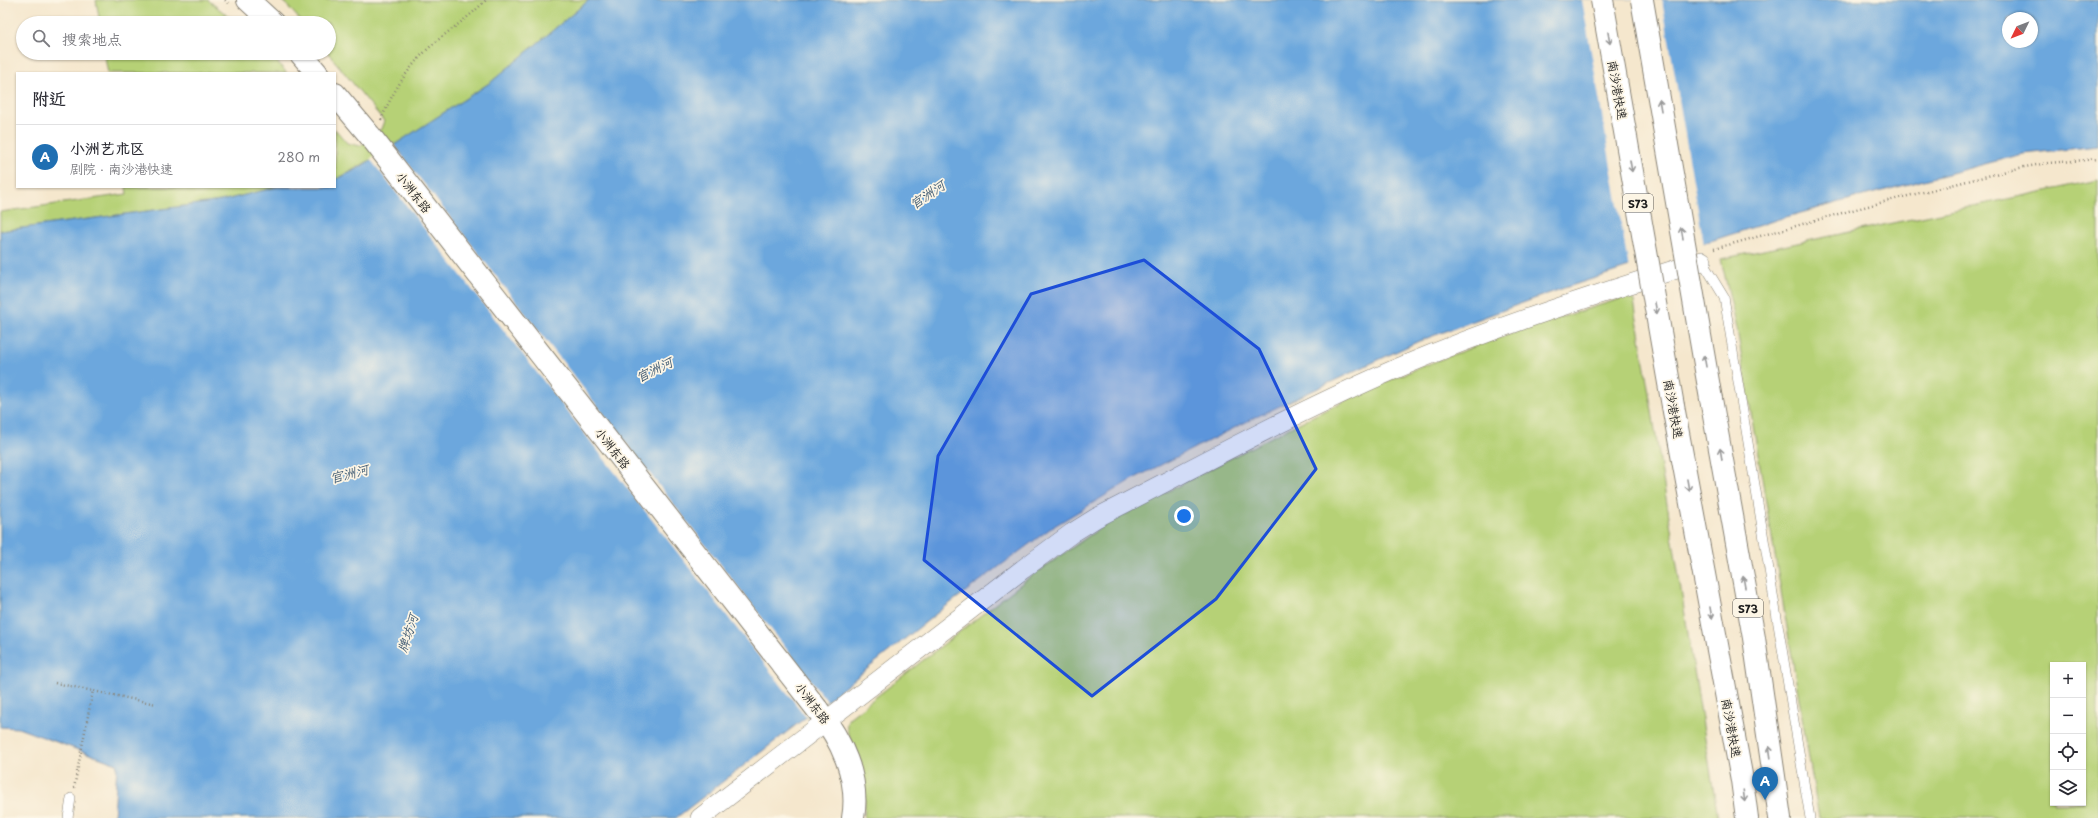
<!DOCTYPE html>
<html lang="zh">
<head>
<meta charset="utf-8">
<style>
  body { margin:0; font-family:"Playpen Sans","LXGW WenKai TC",sans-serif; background:#f7f7f7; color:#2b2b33 }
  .controls { position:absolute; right:12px; bottom:12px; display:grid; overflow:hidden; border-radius:0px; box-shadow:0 1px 3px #0004 }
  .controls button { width:36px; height:36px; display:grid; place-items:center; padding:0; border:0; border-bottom:1px solid #e1e1e2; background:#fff; color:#2b2b33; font:20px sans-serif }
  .compass { position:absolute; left:2002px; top:12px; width:36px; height:36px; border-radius:50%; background:#fff; box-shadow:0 1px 3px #0004; rotate:227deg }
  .you { position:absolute; left:1184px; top:516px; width:14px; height:14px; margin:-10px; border:3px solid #fff; border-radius:50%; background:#1a73e8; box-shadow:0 0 0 6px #1a73e833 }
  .badge { display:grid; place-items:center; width:26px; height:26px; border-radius:50%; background:#1f6fb2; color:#fff; font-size:13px; font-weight:700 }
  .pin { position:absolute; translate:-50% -33px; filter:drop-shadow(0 1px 2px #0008) }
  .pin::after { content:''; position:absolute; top:21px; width:14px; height:12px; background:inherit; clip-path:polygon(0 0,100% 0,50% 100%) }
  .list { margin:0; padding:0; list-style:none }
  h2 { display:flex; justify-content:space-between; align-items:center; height:52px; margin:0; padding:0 16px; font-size:17px }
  h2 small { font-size:13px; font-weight:400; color:#7c7c81 }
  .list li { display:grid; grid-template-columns:26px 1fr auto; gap:12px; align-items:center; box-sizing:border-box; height:64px; padding:0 16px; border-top:1px solid #e1e1e2 }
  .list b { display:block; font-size:15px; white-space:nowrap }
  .list p { margin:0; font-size:13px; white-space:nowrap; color:#7c7c81 }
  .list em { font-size:13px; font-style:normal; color:#7c7c81 }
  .icon { flex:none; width:22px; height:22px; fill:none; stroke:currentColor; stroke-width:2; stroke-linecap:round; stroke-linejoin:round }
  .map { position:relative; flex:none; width:2098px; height:818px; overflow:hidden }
  .search { position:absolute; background:#fff; box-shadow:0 1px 3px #0004; left:16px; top:16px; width:320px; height:44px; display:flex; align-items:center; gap:10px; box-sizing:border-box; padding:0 14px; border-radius:22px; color:#7c7c81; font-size:15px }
  .panel { position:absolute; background:#fff; box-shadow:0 1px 3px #0004; left:16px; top:72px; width:320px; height:116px; border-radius:0px }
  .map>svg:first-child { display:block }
</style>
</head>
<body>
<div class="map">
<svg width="2098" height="818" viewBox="0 0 2098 818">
  <rect width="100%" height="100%" fill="#fcf5e5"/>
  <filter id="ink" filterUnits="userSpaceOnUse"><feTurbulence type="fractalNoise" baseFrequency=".025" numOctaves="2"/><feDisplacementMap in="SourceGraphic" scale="8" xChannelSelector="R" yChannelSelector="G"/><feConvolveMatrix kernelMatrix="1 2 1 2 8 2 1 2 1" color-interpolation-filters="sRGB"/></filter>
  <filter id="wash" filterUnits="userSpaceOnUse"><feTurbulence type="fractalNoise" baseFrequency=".012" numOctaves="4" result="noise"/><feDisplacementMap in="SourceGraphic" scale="16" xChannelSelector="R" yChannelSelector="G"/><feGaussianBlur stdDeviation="0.9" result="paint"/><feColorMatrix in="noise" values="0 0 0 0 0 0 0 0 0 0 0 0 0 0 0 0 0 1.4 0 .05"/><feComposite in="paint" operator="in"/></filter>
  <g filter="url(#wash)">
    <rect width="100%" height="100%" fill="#f5e7cd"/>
    <!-- green -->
    <path fill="#b6d176" stroke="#697649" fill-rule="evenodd" d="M96,0H208L237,23H100Z
      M282,0H589L491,82L379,155L337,179L335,177V129L347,143L360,146L381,129L384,121L328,53L329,23H303Z
      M104,53H269L287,73H108Z
      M2098,180V818H1819L1737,329L1721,259ZM2053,665H2083V803H2053Z
      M126,187H277L221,201L0,231V212L127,194Z
      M1630,296L1634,301L1718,818H864C866,794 865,769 855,747C850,737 843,729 849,718L1026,580L1103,526C1196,477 1287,426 1383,383C1463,348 1547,321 1630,296Z"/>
    <!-- water -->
    <path fill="#6ca7dd" stroke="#44627c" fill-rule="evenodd" d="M589,0H2098V146L2023,154L1844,201L1779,219L1558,290L1419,341L1252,419L1131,480L1051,528L941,610L827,701L676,818H114L117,764L18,728L0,727V231L221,201L277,187H335V177L337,179L357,169L491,82ZM2008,18H2032V42H2008Z"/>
    <!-- pier -->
    <path fill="#f5e7cd" d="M1582,0H1662L1704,245L1629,269Z
      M393,144L827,701L806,717L370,159Z"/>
  </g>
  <g filter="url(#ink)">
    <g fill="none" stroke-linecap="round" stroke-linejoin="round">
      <!-- service casing -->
      <g stroke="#888274" stroke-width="10">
        <path id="service" d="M1702,261L1724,297L1810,818
          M68,818L71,798"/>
      </g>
      <!-- minor casing -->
      <g stroke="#888274" stroke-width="20">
        <path id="minor" d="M700,818L1023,569L1072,533L1096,518C1198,466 1299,410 1405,365C1502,324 1602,293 1702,261"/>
      </g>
      <!-- secondary casing -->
      <g stroke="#888274" stroke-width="24">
        <path id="secondary" d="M248,0L273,23
          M300,53L317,73
          M335,94L371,137
          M817,709C841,739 860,778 853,818"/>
      </g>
      <!-- motorway casing -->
      <g stroke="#888274" stroke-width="24">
        <path id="motorway" d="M1711,399L1754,638L1780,818
          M1673,406L1742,780L1747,818"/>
      </g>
      <!-- path -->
      <path stroke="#888274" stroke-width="2.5" stroke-dasharray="1 3" stroke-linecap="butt" d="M225,0L230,4
        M381,120C393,91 408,67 431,46C449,30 469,18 486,0
        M1714,249L1856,209L2019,168L2048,163L2098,159
        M55,683L156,704
        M74,788L93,690"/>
      <!-- service -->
      <use href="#service" stroke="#fff" stroke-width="9"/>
      <!-- minor -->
      <use href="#minor" stroke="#fff" stroke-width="19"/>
      <!-- secondary -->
      <use href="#secondary" stroke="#fff" stroke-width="22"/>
      <!-- motorway -->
      <use href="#motorway" stroke="#fff" stroke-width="22"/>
      <!-- secondary-bridge casing -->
      <g stroke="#888274" stroke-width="24" stroke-linecap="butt">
        <path id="secondary-bridge" d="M371,137L817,709"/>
      </g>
      <!-- motorway-bridge casing -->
      <g stroke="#888274" stroke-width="24" stroke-linecap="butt">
        <path id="motorway-bridge" d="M1602,0L1673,406
          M1642,0L1711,399"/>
      </g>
      <!-- secondary-bridge -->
      <use href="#secondary-bridge" stroke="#fff" stroke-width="22"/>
      <!-- motorway-bridge -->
      <use href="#motorway-bridge" stroke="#fff" stroke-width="22"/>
    </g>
    <!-- one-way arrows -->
    <defs><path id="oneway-shaft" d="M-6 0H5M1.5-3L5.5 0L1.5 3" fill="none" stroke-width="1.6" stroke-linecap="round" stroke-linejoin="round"/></defs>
    <g stroke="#999">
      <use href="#oneway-shaft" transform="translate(1609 38) rotate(80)"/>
      <use href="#oneway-shaft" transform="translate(1660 105) rotate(-100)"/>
      <use href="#oneway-shaft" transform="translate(1631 166) rotate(80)"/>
      <use href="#oneway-shaft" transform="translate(1682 233) rotate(-100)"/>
      <use href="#oneway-shaft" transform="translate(1656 308) rotate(80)"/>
      <use href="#oneway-shaft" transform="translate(1705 361) rotate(-100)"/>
      <use href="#oneway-shaft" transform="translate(1721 454) rotate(-100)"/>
      <use href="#oneway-shaft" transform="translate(1688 485) rotate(80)"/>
      <use href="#oneway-shaft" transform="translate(1744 582) rotate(-100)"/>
      <use href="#oneway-shaft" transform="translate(1711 613) rotate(80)"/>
      <use href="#oneway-shaft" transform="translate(1770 752) rotate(-98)"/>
      <use href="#oneway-shaft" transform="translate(1744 796) rotate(83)"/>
    </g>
  </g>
  <!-- marked area -->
  <path fill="#1d4ed8" fill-opacity="0.2" stroke="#1d4ed8" stroke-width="3" stroke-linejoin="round" d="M1144,260L1259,349L1316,469L1216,599L1092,696L924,560L938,456L1031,294Z"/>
  <g text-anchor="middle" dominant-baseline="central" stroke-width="3.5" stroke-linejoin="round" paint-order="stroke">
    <!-- shield labels -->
    <g fill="#fcf5e5" stroke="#5f5d58" stroke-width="1">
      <rect x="1623" y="194" width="30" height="18" rx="3"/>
      <rect x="1733" y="599" width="30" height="18" rx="3"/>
    </g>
    <g font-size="11" font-weight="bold" fill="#1c1c1c">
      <text x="1638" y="203">S73</text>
      <text x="1748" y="608">S73</text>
    </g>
    <!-- street labels -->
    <g font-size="12" fill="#1c1c1c" stroke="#fcf5e5">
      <text transform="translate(1618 90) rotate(80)">南沙港快速</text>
      <text transform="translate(414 192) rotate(52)">小洲东路</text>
      <text transform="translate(1674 409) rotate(80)">南沙港快速</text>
      <text transform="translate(613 448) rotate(52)">小洲东路</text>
      <text transform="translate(813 703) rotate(53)">小洲东路</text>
      <text transform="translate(1732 728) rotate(80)">南沙港快速</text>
    </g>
    <!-- water labels -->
    <g font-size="13" font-style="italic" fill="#405b73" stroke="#fcf5e5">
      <text transform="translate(927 194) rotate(-34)">官洲河</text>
      <text transform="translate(654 369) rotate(-26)">官洲河</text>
      <text transform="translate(349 473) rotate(-14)">官洲河</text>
      <text transform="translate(407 633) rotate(-72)">牌坊河</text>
    </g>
  </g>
</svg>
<div class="controls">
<button>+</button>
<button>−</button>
<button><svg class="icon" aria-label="locate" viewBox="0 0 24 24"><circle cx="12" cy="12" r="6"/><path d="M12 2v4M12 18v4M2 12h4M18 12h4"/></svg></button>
<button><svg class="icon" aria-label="layers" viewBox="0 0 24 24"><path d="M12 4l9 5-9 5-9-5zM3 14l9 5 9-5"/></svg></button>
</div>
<svg class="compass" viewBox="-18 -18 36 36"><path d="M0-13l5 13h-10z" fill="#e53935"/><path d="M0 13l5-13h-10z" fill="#7c7c81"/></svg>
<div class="you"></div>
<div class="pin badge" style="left:1765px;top:800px">A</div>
<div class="search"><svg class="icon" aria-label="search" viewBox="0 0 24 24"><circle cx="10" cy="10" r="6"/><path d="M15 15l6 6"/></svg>搜索地点</div>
<section class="panel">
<h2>附近<small></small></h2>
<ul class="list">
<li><span class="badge">A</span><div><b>小洲艺术区</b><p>剧院 · 南沙港快速</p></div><em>280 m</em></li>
</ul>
</section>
</div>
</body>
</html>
